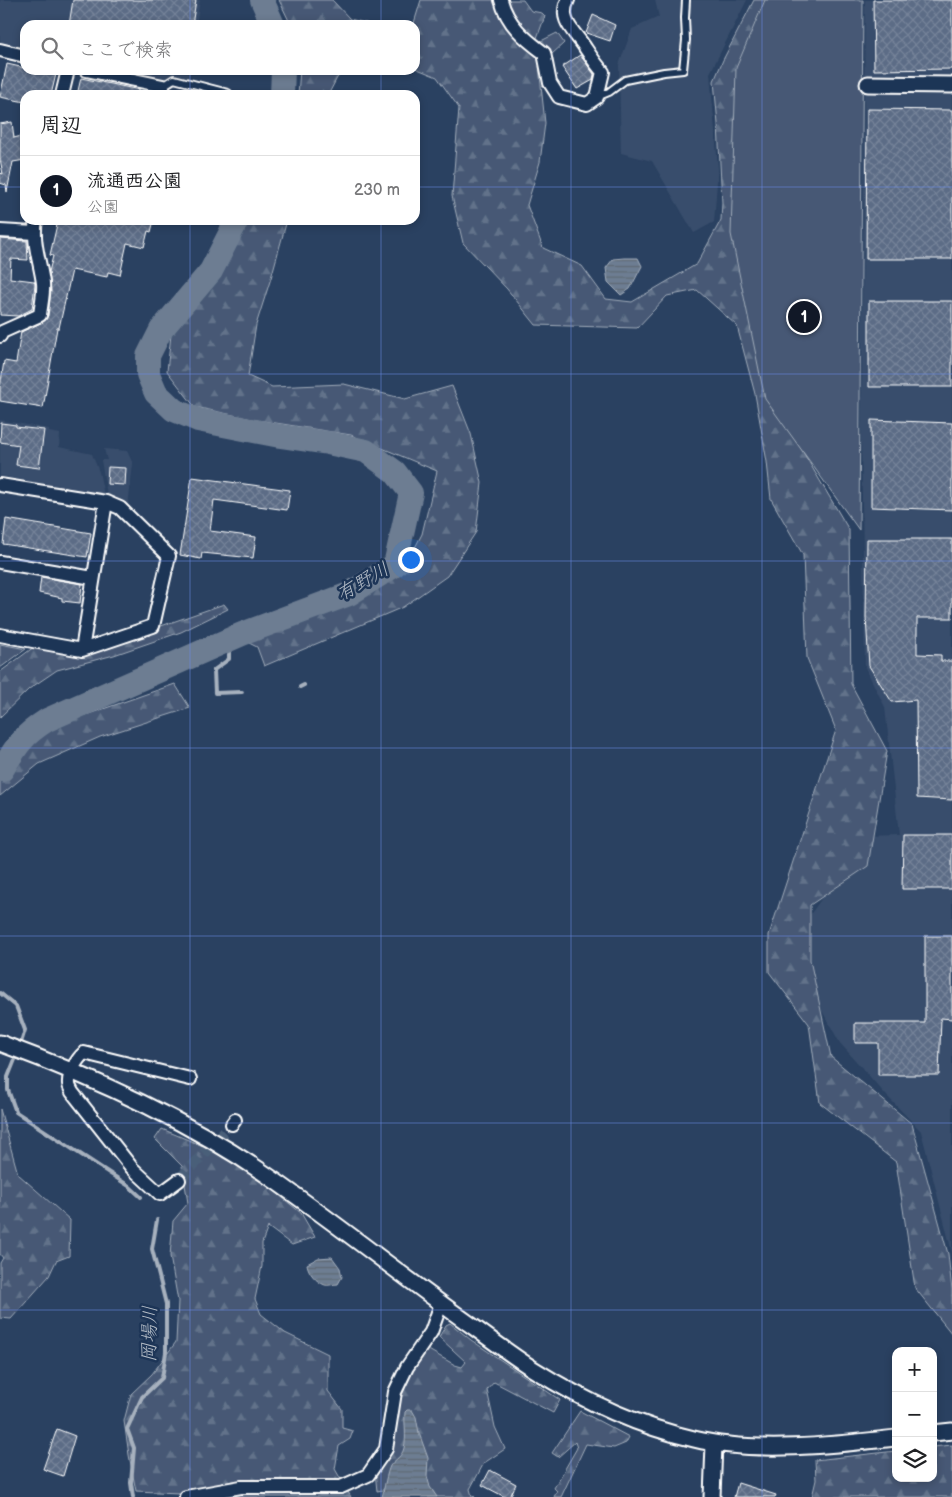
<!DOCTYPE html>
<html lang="ja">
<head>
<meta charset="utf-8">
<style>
  body { margin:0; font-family:"Balsamiq Sans","Klee One",sans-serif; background:#f6f6f6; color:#202124 }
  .controls { position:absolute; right:15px; bottom:15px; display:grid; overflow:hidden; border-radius:10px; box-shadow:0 2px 8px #0003 }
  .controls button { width:45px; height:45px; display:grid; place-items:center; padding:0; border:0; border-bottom:1px solid #e0e0e0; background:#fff; color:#202124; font:25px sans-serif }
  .you { position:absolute; left:410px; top:559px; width:18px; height:18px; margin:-12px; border:4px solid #fff; border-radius:50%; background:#1a73e8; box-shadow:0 0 0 8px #1a73e833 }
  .badge { display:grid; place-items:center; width:32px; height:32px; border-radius:50%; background:#111827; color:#fff; font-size:16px; font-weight:700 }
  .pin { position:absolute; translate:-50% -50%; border:2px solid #fff; box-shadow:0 1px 5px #0006 }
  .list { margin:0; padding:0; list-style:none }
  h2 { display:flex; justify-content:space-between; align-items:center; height:65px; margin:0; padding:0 20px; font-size:21px }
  h2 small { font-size:16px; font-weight:400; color:#757577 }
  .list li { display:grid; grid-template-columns:32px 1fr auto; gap:15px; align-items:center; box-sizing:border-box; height:70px; padding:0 20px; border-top:1px solid #e0e0e0 }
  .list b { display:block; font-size:19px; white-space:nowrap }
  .list p { margin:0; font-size:16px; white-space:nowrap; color:#757577 }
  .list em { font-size:16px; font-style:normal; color:#757577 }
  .icon { flex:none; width:28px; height:28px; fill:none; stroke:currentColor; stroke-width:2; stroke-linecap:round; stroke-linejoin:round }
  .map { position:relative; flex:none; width:952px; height:1497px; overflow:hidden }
  .search { position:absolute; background:#fff; box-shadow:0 2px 8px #0003; left:20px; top:20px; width:400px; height:55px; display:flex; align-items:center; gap:12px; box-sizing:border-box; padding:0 18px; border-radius:15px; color:#757577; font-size:19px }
  .panel { position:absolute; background:#fff; box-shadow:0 2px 8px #0003; left:20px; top:90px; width:400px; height:135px; border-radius:15px }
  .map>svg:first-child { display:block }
</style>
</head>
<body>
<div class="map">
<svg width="952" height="1497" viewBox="0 0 952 1497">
  <defs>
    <pattern id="forest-firs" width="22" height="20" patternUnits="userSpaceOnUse" patternTransform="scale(1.25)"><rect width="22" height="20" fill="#465975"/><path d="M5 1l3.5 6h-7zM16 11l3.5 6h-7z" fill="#62728a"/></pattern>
    <pattern id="water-rules" width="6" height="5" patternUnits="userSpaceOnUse" patternTransform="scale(1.25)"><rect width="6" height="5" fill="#6d7d92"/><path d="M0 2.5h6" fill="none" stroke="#5e6772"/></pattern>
    <pattern id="building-cross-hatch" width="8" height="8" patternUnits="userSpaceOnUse" patternTransform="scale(1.25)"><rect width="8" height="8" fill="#5b6c86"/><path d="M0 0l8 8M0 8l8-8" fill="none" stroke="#748298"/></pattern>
  </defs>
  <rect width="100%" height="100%" fill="#2a4161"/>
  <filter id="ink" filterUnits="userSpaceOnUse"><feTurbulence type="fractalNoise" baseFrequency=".02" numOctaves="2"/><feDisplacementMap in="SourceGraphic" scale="10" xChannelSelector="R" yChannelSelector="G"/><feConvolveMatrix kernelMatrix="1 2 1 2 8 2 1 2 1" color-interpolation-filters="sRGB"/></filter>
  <g filter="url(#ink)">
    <!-- built -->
    <path fill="#394e6c" d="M0,0H200L196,25H25V50L0,44Z
      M655,0H747L710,73L718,168L714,222L694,233L652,161L621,153L619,65L632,29L659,17Z
      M865,0H952V1252L921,1131L886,1095L840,1043L811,991L805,922L866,836L899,835L885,707L865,667L861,441Z
      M125,70H191L189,79L170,76L165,79Z
      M0,420L49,429V432L60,434L59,447L92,454L99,472L104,495L0,476Z
      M104,449L127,451L133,464L128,506L115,497L107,494L101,460H107Z"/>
    <!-- forest -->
    <path fill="url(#forest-firs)" stroke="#a2acba" d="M279,0H332L350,19L374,25H291Z
      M421,0H523L531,11L542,13L545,16L537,38L541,41L557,33L564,43L539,66L545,123L540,162L527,205L543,248L582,266L606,299L632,302L697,264L721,220L722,203L718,124L714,81L723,60L754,0H860L783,418L849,530L851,684L887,751L868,866L810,905V960L831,1057L912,1124L948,1254L952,1290V1334L915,1288L896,1162L820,1103L809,1024L769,972V935L836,730L807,658L803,555L771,499L767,462L755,394L737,326L697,290L667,296L637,328L536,325L507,289L463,243L452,196L459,108L437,77L415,68V25H411L414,23Z
      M300,70H345L337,78L328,95H298Z
      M248,220H287L271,278L256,325L248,376L272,387L344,384L405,399L452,386L471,434L482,483L476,532L447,576L403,607L264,666L257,647L245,641L360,595L403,571L422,534L437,471L351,435L257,420L195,407L167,371L171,335L201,295Z
      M224,604L228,609L181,632L114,655L57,670L29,689L0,717V672L34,647L84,653Z
      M175,684L190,708L100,737L39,764L0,796V764L37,732Z
      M0,1109L18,1174L70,1220L69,1256L56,1261L49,1276L11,1319L0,1318V1263L3,1258L0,1254Z
      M162,1129L217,1152L267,1185L301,1213L315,1237L292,1245L268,1227L262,1243V1266L255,1299L261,1314L285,1333L328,1354V1391L342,1409V1428L353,1431L350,1439L339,1446L335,1469L351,1497H242L227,1495L226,1497H179V1493L136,1491L129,1455L124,1421L131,1394L152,1374L176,1342L178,1301L170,1256L173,1221L188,1203L182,1166L155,1139Z
      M450,1323L471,1340L560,1400L553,1413L494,1382L487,1390L495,1427L505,1449L484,1463L470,1489L472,1496L475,1497H428L404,1458L383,1490L377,1491L375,1472L399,1395L408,1372L425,1348L455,1365L462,1367L466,1362L439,1337L446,1325Z
      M580,1411L629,1437L626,1443L614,1448L586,1444L562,1495L561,1497H554L557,1491L554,1488L577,1448L575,1442L558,1457L552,1453Z
      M952,1445V1497H812L816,1480L815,1460L896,1451V1478H933V1447Z"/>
    <!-- park -->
    <path fill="#465975" stroke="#a2acba" d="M765,0H863L859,530L765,399L731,234L736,68Z
      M0,644L26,649L0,668Z"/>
    <!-- water -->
    <path fill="url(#water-rules)" stroke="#a7b1be" d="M624,258H638L642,266L630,289L621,295L608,282L606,268L613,259Z
      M332,1257L340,1268L342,1277L338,1284C334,1284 328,1286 325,1285C316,1282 308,1272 307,1264L318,1258Z
      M407,1410H412L416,1417L419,1433L428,1458L427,1476L430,1487L437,1497H382C384,1489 387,1472 390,1466C395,1459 402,1457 404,1448C407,1437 404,1423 405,1412Z"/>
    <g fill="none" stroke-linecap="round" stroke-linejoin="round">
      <!-- stream -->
      <path stroke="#a7b1be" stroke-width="4" d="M227,641L229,648V659L214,670L215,693L242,692
        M300,687L304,685
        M0,993L16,1006L25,1030L20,1046
        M18,1052L8,1077V1090L16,1112L129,1186L141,1197
        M133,1497L131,1483L134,1448L127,1429L142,1397L162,1378L166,1352V1304L152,1249L157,1220"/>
      <!-- river -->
      <path stroke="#6d7d92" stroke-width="24" d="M262,0L273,25
        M282,95L283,70
        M0,769L2,770C17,745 22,736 47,720L242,634L349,594L395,565L411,493L395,472L366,451L328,443L280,436L198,420L174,410L156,393L148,374V356L161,330L211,271L237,220"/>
    </g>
    <!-- building -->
    <path fill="url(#building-cross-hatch)" stroke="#fff" d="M73,0H196L192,25H69Z
      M873,0H952V69L874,70Z
      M593,15L615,25L610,41L586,33Z
      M580,55L594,74L593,80L577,89L562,67Z
      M7,64L25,68V70H37L56,74L51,95H25V102L0,97Z
      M81,78L140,90L139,95H77Z
      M867,109L952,110V259H866Z
      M12,122L14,138L25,135V160L13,162L7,192L6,185L0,183V173L3,174L0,159V124Z
      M58,220H154L151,232L148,231L144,247L127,243L120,275L108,272L107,277L72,270L59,328H57L43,408L0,401V388L4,361L16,363L21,332L43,322L48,316L51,291L49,272L53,256L50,255Z
      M0,239L27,241L28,260L11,259L10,278L34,281L35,284L32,309L18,316L0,315Z
      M869,301H952V387H869Z
      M871,420L952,423V510L871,507Z
      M1,423L16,425V427L44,430L39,468L16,465L19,445L0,442Z
      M108,467L126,468L125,485L107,484Z
      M192,477L290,490L287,510L214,500L210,531L256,537L253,558L202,553L201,559L180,555Z
      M6,519L91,533L87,557L3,544Z
      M867,539H952V618H917V654L941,655V661H952V800L917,798L916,700L892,702L869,666L866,617Z
      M41,577L82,584L80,603L62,601V598L39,593Z
      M903,835H952V889H902Z
      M925,936H952V1019L941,1018L939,1075H878V1043H855V1023H925Z
      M57,1429L75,1436L63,1476L43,1469Z
      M490,1470L516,1484L510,1497H505L482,1485Z
      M738,1483L776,1495L775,1497H734Z"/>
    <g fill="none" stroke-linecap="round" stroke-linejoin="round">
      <!-- minor-tunnel -->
      <path stroke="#4a5e79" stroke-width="12" stroke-dasharray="12 6" stroke-linecap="butt" d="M179,1180L232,1124"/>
      <!-- service casing -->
      <g stroke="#fff" stroke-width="10">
        <path id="service" d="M163,86L174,79L228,93V95
          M597,97L609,92L625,80L664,72L683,70L686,40L685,18L686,0"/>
      </g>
      <!-- minor casing -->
      <g stroke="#fff" stroke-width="16">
        <path id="minor" d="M501,0C507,24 525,39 544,53L550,83L559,97L587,104L597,97L603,72C595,63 590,55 584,46C574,31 558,20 568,0
          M0,50L25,56
          M86,70L163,86L162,95
          M62,95L68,70
          M0,231L34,233
          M0,336L2,332L40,315C41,305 44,293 43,283C40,261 32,242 36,220
          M0,485L106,502L120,508L169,556L153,626L82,650L0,635
          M0,562L93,578
          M82,650L106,502
          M232,1124L235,1120
          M179,1180L160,1194L132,1168L72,1092C71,1089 69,1087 69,1084C68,1074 77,1059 84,1053L190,1079
          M186,1497L241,1487H341L368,1475L386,1449L395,1392L407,1367L431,1332L441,1304"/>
      </g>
      <!-- tertiary casing -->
      <g stroke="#fff" stroke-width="19">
        <path id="tertiary" d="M868,84L952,85
          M0,1043C95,1078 188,1120 271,1178C340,1226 406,1279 475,1328C494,1342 513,1356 533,1369C582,1400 637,1426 694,1439C755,1454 834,1445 896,1438
          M933,1433L952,1431
          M712,1497L714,1444"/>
      </g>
      <!-- service -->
      <use href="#service" stroke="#1d3557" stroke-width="6"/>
      <!-- minor -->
      <use href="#minor" stroke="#1d3557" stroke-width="12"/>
      <!-- tertiary -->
      <use href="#tertiary" stroke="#1d3557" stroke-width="15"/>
    </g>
  </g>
  <!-- grid -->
  <path fill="none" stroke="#6c8ce6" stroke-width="1" stroke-opacity="0.55" d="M190,0V25M381,0V25M571,0V1497M762,0V1497M190,70V95M381,70V95M0,187H25M415,187H952M190,220V1497M381,220V1497M0,374H952M0,561H952M0,748H952M0,936H952M0,1123H952M0,1310H952"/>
  <g text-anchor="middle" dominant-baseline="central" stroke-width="5" stroke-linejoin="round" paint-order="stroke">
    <!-- water labels -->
    <g font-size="19" font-style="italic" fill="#b6bec8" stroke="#1d3557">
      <text transform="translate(363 582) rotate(-30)">有野川</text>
      <text transform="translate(150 1334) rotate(-89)">岡場川</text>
    </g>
  </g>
</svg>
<div class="controls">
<button>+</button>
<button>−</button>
<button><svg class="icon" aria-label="layers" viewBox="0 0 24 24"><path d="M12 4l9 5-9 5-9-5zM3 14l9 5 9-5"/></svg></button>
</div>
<div class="you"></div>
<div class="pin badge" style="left:804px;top:317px">1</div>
<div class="search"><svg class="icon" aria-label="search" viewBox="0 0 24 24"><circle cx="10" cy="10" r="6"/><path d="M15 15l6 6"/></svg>ここで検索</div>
<section class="panel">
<h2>周辺<small></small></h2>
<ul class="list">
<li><span class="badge">1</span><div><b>流通西公園</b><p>公園</p></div><em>230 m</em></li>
</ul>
</section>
</div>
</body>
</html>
